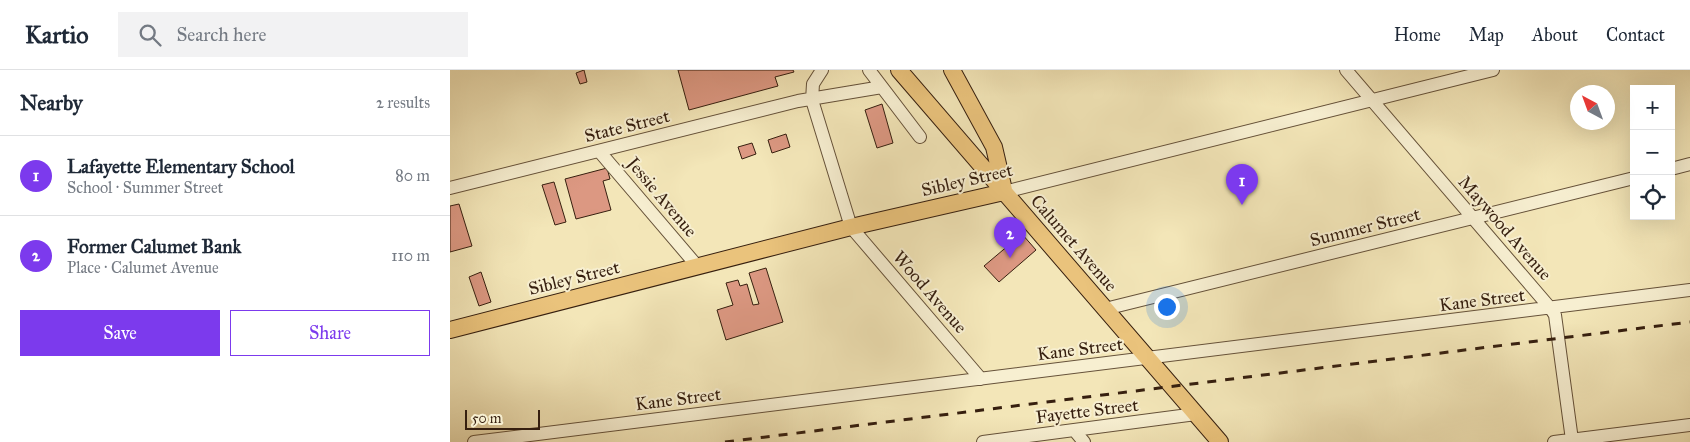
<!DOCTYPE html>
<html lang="en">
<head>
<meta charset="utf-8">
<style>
  body { margin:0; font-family:"IM FELL Great Primer",serif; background:#f2f2f3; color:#1f2937 }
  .controls { position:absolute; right:15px; top:15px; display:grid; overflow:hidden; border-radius:0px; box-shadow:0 5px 20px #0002 }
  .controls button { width:45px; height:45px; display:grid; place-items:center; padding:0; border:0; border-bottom:1px solid #e0e1e3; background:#fff; color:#1f2937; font:25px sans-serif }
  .compass { position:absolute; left:1120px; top:15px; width:45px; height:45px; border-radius:50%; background:#fff; box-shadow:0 5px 20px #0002; rotate:319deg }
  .scale { position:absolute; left:15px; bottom:12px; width:75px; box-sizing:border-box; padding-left:5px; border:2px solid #361f0f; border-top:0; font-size:14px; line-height:18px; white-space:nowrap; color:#361f0f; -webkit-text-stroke:4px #f7efd1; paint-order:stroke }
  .you { position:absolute; left:716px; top:236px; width:18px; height:18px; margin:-12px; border:4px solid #fff; border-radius:50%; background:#1a73e8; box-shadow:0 0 0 8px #1a73e833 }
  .badge { display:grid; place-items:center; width:32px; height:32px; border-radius:50%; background:#7c3aed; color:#fff; font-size:16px; font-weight:700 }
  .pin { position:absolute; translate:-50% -41px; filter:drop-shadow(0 1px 2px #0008) }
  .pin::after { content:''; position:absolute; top:26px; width:18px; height:15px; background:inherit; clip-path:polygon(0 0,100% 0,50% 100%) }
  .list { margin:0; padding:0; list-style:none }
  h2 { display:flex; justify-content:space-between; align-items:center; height:65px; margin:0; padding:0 20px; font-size:21px }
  h2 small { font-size:16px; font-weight:400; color:#747a83 }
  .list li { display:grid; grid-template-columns:32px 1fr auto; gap:15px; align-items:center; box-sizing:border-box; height:80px; padding:0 20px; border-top:1px solid #e0e1e3 }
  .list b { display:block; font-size:19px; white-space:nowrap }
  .list p { margin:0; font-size:16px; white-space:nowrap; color:#747a83 }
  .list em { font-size:16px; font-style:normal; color:#747a83 }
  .actions { display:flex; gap:10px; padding:15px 20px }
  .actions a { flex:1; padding:11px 0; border:1px solid #7c3aed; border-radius:0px; text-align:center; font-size:18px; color:#7c3aed }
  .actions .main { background:#7c3aed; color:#fff }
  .icon { flex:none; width:28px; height:28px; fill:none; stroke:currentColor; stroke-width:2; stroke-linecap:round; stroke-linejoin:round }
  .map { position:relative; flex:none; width:1240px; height:372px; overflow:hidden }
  header { display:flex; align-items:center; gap:30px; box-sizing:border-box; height:70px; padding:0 25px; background:#fff; border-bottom:1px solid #e0e1e3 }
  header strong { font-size:24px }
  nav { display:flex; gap:28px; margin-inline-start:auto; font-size:18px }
  .search { width:350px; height:45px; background:#f2f2f3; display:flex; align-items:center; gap:12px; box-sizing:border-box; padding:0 18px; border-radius:0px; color:#747a83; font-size:19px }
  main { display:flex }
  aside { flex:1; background:#fff }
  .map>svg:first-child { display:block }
</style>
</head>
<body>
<header>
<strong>Kartio</strong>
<div class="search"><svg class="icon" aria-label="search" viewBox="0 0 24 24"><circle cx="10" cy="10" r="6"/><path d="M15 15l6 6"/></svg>Search here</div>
<nav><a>Home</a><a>Map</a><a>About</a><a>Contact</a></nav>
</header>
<main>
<aside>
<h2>Nearby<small>2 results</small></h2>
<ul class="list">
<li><span class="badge">1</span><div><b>Lafayette Elementary School</b><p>School · Summer Street</p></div><em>80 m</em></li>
<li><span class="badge">2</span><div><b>Former Calumet Bank</b><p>Place · Calumet Avenue</p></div><em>110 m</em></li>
</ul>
<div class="actions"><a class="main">Save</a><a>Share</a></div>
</aside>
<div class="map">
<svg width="1240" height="372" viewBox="0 0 1240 372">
  <rect width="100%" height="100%" fill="#f3e6b8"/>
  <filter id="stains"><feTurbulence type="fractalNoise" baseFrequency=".004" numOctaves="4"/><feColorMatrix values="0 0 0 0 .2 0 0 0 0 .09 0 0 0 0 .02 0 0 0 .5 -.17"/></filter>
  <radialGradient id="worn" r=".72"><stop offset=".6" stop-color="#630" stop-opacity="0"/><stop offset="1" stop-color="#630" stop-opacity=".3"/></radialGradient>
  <!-- building -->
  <path fill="#dc9882" stroke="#361f0f" d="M134,0L137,12L130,14L126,3Z
    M228,0H343L344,2L325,7L328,16L239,40Z
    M432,34L443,73L427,78L415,40Z
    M336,64L340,77L322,83L318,70Z
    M302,73L306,84L292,89L288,77Z
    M157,98L160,109L153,111L161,140L126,149L115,109Z
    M104,112L116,152L105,155L92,115Z
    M9,134L22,176L0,182V136Z
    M572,164L586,180L549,212L534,196Z
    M316,198L333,252L276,270L267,240L283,235L276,213L288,210L290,216L297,214L303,235L309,234L299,203Z
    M31,202L41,232L29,236L19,207Z"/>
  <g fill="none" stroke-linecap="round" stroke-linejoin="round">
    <!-- minor casing -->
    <g stroke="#655139" stroke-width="14">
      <path id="minor" d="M372,0L363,14L362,30L401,157L531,309
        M419,0L470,67
        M896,0L1101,239L1105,245L1122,370
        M149,81L248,197
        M1221,99L1240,94
        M0,118L348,31L432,17
        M554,122L1043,0
        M655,239L1184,108
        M624,360L634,372
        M24,372L1240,220
        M533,372L746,344
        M1104,372L1240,355"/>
    </g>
    <!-- major casing -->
    <g stroke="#361f0f" stroke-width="18">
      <path id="major" d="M449,0L770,372
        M502,0L544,77L554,120
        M0,260L401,157L554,122"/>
    </g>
    <!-- minor -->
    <use href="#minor" stroke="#f7efd1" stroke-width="12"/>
    <!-- major -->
    <use href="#major" stroke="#eac37c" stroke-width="16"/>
    <!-- rail -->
    <path stroke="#361f0f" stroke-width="3" stroke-dasharray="9 9" stroke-linecap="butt" d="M275,372L1240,252"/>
  </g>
  <g text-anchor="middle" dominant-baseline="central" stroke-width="4" stroke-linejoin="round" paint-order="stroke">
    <!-- street labels -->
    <g font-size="18" fill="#361f0f" stroke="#f7efd1">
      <text transform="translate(177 56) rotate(-14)">State Street</text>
      <text transform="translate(517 110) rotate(-13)">Sibley Street</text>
      <text transform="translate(212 127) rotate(50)">Jessie Avenue</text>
      <text transform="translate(915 157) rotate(-14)">Summer Street</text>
      <text transform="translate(1055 158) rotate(49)">Maywood Avenue</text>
      <text transform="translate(624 173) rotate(49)">Calumet Avenue</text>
      <text transform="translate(124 208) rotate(-14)">Sibley Street</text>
      <text transform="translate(480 222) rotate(49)">Wood Avenue</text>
      <text transform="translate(1032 230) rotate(-7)">Kane Street</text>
      <text transform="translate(630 279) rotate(-7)">Kane Street</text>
      <text transform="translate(228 329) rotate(-7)">Kane Street</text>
      <text transform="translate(637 341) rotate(-7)">Fayette Street</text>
    </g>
  </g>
  <rect width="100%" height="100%" filter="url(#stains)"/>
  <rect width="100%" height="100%" fill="url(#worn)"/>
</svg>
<div class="controls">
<button>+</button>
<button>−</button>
<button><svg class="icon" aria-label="locate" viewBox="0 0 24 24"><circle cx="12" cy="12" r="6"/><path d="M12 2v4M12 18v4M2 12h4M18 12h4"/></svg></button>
</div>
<svg class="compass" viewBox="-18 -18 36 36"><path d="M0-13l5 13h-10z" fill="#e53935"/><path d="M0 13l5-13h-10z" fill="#747a83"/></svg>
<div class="scale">50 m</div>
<div class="you"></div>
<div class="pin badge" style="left:792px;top:135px">1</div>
<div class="pin badge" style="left:560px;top:188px">2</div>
</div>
</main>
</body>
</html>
